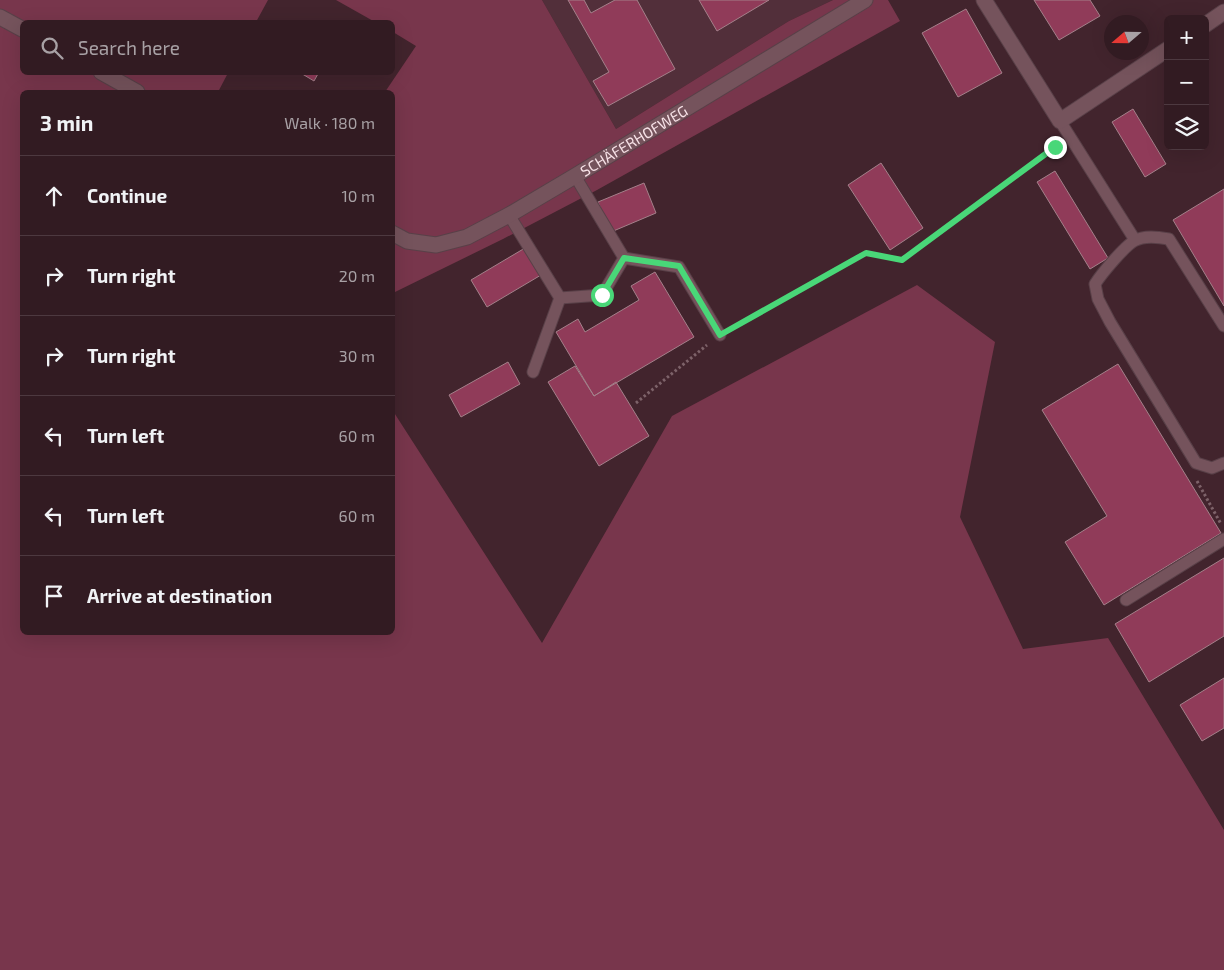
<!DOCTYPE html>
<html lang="en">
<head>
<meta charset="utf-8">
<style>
  body { margin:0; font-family:"Exo 2",sans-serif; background:#3d282f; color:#f1f3f6 }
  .controls { position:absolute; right:15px; top:15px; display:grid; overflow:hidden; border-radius:8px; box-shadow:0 5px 20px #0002 }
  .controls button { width:45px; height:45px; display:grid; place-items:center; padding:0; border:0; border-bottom:1px solid #4d3940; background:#321b22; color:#f1f3f6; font:25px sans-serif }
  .compass { position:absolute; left:1104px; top:15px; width:45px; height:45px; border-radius:50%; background:#321b22; box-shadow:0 5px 20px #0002; rotate:250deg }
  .stop { position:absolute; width:15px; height:15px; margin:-11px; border:4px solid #49d778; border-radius:50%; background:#fff }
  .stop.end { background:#49d778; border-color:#fff; box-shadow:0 1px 5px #0008 }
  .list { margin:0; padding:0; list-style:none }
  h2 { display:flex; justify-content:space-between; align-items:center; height:65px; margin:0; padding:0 20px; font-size:21px }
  h2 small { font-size:16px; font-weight:400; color:#a8a1a5 }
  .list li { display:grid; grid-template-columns:32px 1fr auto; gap:15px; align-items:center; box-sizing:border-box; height:80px; padding:0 20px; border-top:1px solid #4d3940 }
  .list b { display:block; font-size:19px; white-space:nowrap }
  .list em { font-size:16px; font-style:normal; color:#a8a1a5 }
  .icon { flex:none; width:28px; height:28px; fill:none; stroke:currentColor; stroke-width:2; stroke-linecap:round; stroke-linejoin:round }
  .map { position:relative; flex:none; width:1224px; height:970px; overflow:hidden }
  .search { position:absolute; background:#321b22; box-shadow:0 5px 20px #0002; left:20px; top:20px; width:375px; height:55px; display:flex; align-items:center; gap:12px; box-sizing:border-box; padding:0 18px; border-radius:8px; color:#a8a1a5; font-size:19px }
  .panel { position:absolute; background:#321b22; box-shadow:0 5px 20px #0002; left:20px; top:90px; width:375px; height:545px; border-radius:8px }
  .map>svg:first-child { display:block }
</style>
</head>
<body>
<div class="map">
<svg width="1224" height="970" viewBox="0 0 1224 970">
  <rect width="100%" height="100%" fill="#42242d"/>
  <!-- built -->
  <path fill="#522f3a" d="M542,0H833L789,21L616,129Z"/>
  <!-- green -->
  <path fill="#78364c" d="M0,0H268L256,22H22V72L228,73L218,92H22V632H392L393,411L542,643L672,416L917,285L995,342L960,517L1023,649L1108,638L1224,830V970H0Z
    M336,0H542L616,129L789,21L833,0H888L900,21L597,190L503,239L393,293L392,92H385L416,46L393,32L392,22H375Z"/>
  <!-- building -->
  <path fill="#903b59" stroke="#a4808a" d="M568,0H584L591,13L615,0H637L675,69L608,106L593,81L609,72Z
    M699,0H769L717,31Z
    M1034,0H1090L1100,16L1059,40Z
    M966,9L1002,73L958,97L922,33Z
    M299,72H319L314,81Z
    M1133,109L1166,164L1145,177L1112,122Z
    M881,163L923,228L890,250L848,185Z
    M1055,171L1108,258L1090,269L1037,182Z
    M644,183L656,213L611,232L598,202Z
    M1224,189V306L1173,220Z
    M525,248L541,275L487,307L471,280Z
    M655,272L694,337L594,396L556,332L578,319L585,332L639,300L631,286Z
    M508,362L520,384L461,417L449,395Z
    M1118,364L1221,533L1104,605L1065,542L1107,516L1042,410Z
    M575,366L594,396L616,382L649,436L599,466L548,382Z
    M1224,558V636L1149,682L1115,624Z
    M1224,678V728L1202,741L1180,705Z"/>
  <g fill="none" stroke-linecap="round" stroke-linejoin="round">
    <!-- lane casing -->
    <g stroke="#594048" stroke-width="13">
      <path id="lane" d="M1060,121L1135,240
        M509,215L560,298L602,295L624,258L575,176
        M624,258L679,267L720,335
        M1224,326L1169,239C1158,237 1144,235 1134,241C1124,247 1102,273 1095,284L1098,299L1110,322L1196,463L1212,468L1224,463
        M533,372L560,298
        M1126,600L1224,539"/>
    </g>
    <!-- street casing -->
    <g stroke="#594048" stroke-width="17">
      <g id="street">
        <path d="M984,0L1060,121L1168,49"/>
        <path d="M0,17L22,29"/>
        <path d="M1205,25L1224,12"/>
        <path d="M101,72L137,92"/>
        <path id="s1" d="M392,233L407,241L436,245L467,237L509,215L575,176L865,0"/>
      </g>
    </g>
    <!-- path -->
    <path stroke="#7d6269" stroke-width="3" stroke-dasharray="2.5 2.5" stroke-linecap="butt" d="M733,328L866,253L902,260L1055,147L1056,144
      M636,403L707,345
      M1197,481L1221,524"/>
    <!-- lane -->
    <use href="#lane" stroke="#75535c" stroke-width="11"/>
    <!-- street -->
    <use href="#street" stroke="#75535c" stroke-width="15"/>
  </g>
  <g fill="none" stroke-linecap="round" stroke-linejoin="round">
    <!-- route -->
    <path stroke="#49d778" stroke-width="6" d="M602,295L624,258L679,266L720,335L866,253L902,260L1055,147"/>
  </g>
  <g text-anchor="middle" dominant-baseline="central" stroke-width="4" stroke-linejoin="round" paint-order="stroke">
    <!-- street labels -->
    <g font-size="15" fill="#f8e3e8" stroke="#201216">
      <text stroke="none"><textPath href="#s1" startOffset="271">SCHÄFERHOFWEG</textPath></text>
    </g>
  </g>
</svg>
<div class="controls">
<button>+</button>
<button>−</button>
<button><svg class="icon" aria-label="layers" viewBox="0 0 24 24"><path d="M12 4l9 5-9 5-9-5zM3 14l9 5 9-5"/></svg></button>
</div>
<svg class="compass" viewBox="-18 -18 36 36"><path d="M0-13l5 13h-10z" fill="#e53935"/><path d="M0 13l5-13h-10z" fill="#a8a1a5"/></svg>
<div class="stop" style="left:602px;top:295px"></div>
<div class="stop end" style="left:1055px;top:147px"></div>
<div class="search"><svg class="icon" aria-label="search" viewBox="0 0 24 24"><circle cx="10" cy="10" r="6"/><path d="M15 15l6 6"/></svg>Search here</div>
<section class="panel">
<h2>3 min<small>Walk · 180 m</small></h2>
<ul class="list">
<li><svg class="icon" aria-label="ahead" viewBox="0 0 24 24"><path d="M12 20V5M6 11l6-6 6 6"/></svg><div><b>Continue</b></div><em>10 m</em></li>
<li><svg class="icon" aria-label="right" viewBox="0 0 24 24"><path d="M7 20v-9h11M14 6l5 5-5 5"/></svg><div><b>Turn right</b></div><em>20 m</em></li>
<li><svg class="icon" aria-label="right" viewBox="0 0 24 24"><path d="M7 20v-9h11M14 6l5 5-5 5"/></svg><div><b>Turn right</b></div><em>30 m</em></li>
<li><svg class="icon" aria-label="left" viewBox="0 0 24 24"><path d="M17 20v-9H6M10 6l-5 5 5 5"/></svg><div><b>Turn left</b></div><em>60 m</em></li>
<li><svg class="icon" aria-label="left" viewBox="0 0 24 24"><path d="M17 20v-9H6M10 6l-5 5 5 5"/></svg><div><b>Turn left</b></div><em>60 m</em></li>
<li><svg class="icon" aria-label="arrive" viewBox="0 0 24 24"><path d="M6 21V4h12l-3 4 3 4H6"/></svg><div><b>Arrive at destination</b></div></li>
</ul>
</section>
</div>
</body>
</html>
